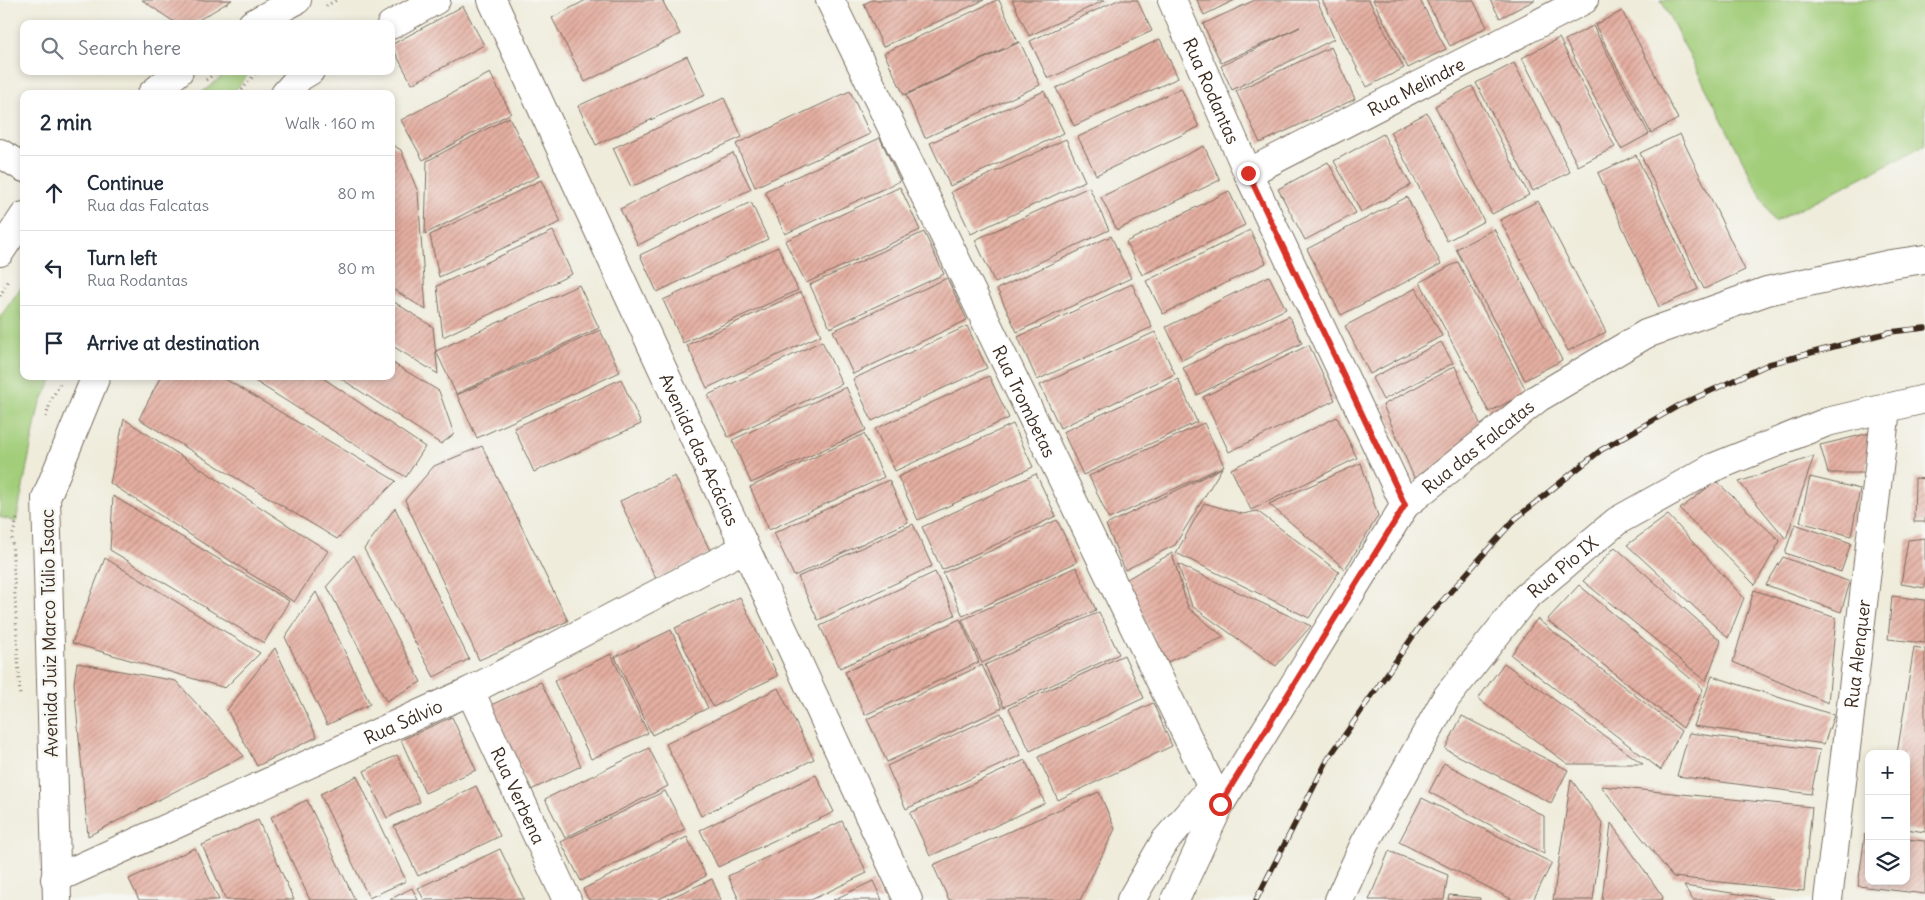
<!DOCTYPE html>
<html lang="en">
<head>
<meta charset="utf-8">
<style>
  body { margin:0; font-family:Delius,sans-serif; background:#f2f2f3; color:#1f2937 }
  .controls { position:absolute; right:15px; bottom:15px; display:grid; overflow:hidden; border-radius:10px; box-shadow:0 2px 8px #0003 }
  .controls button { width:45px; height:45px; display:grid; place-items:center; padding:0; border:0; border-bottom:1px solid #e0e1e3; background:#fff; color:#1f2937; font:25px sans-serif }
  .stop { position:absolute; width:15px; height:15px; margin:-11px; border:4px solid #d93025; border-radius:50%; background:#fff }
  .stop.end { background:#d93025; border-color:#fff; box-shadow:0 1px 5px #0008 }
  .list { margin:0; padding:0; list-style:none }
  h2 { display:flex; justify-content:space-between; align-items:center; height:65px; margin:0; padding:0 20px; font-size:21px }
  h2 small { font-size:16px; font-weight:400; color:#747a83 }
  .list li { display:grid; grid-template-columns:32px 1fr auto; gap:15px; align-items:center; box-sizing:border-box; height:75px; padding:0 20px; border-top:1px solid #e0e1e3 }
  .list b { display:block; font-size:19px; white-space:nowrap }
  .list p { margin:0; font-size:16px; white-space:nowrap; color:#747a83 }
  .list em { font-size:16px; font-style:normal; color:#747a83 }
  .icon { flex:none; width:28px; height:28px; fill:none; stroke:currentColor; stroke-width:2; stroke-linecap:round; stroke-linejoin:round }
  .map { position:relative; flex:none; width:1925px; height:900px; overflow:hidden }
  .search { position:absolute; background:#fff; box-shadow:0 2px 8px #0003; left:20px; top:20px; width:375px; height:55px; display:flex; align-items:center; gap:12px; box-sizing:border-box; padding:0 18px; border-radius:10px; color:#747a83; font-size:19px }
  .panel { position:absolute; background:#fff; box-shadow:0 2px 8px #0003; left:20px; top:90px; width:375px; height:290px; border-radius:10px }
  .map>svg:first-child { display:block }
</style>
</head>
<body>
<div class="map">
<svg width="1925" height="900" viewBox="0 0 1925 900">
  <defs>
    <pattern id="building-hatch" width="6" height="6" patternUnits="userSpaceOnUse" patternTransform="scale(1.25)"><rect width="6" height="6" fill="#e5afa2"/><path d="M-1 1l2-2M0 6l6-6M5 7l2-2" fill="none" stroke="#bb8f83"/></pattern>
  </defs>
  <rect width="100%" height="100%" fill="#f6f6f2"/>
  <filter id="ink" filterUnits="userSpaceOnUse"><feTurbulence type="fractalNoise" baseFrequency=".02" numOctaves="2"/><feDisplacementMap in="SourceGraphic" scale="10" xChannelSelector="R" yChannelSelector="G"/><feConvolveMatrix kernelMatrix="1 2 1 2 8 2 1 2 1" color-interpolation-filters="sRGB"/></filter>
  <filter id="wash" filterUnits="userSpaceOnUse"><feTurbulence type="fractalNoise" baseFrequency=".0096" numOctaves="4" result="noise"/><feDisplacementMap in="SourceGraphic" scale="20" xChannelSelector="R" yChannelSelector="G"/><feGaussianBlur stdDeviation="1.12" result="paint"/><feColorMatrix in="noise" values="0 0 0 0 0 0 0 0 0 0 0 0 0 0 0 0 0 1.4 0 .05"/><feComposite in="paint" operator="in"/></filter>
  <g filter="url(#wash)">
    <rect width="100%" height="100%" fill="#efecdb"/>
    <!-- green -->
    <path fill="#a2cd79" stroke="#6e7c4c" d="M1661,0H1925V145L1774,222Z
      M229,71H251L232,94H200Z
      M24,283V376H54L39,406L16,522L0,517V317Z"/>
    <g id="blocks">
      <!-- building -->
      <path fill="url(#building-hatch)" d="M142,0H232L192,24H177Z
        M586,0H662L680,34L585,82L552,18Z
        M872,0H984L883,47L864,4Z
        M997,0H999L1018,42L904,95L884,53Z
        M1012,0H1105L1029,36Z
        M1118,0H1137L1152,31L1048,79L1030,41Z
        M1197,0H1235L1204,15Z
        M1255,0H1317L1334,39L1232,90L1221,66L1300,27L1221,63L1203,24Z
        M1322,0H1369L1404,68L1367,87Z
        M1373,0H1420L1446,49L1408,68Z
        M1426,0H1473L1487,27L1450,46Z
        M1490,0H1535L1500,18Z
        M463,6L484,45L412,84L391,45Z
        M1622,11L1678,119L1651,133L1595,25Z
        M1593,26L1649,134L1621,149L1565,40Z
        M1559,38L1615,147L1578,166L1522,58Z
        M1160,39L1178,78L1074,126L1056,88Z
        M1020,42L1040,85L925,138L906,95Z
        M1331,47L1355,99L1260,143L1236,91Z
        M687,56L705,95L596,145L578,106Z
        M1514,63L1570,172L1533,191L1476,83Z
        M490,73L511,113L423,160L401,120Z
        M1472,86L1529,195L1492,214L1435,106Z
        M1181,88L1199,127L1096,175L1078,137Z
        M850,91L870,134L755,187L736,144Z
        M1044,91L1064,133L950,186L930,143Z
        M724,98L742,137L631,187L613,148Z
        M1427,113L1484,221L1447,241L1390,132Z
        M509,117L539,176L425,234L427,161Z
        M1383,134L1411,185L1361,212L1334,161Z
        M1680,134L1745,270L1704,289L1640,153Z
        M880,138L900,181L785,234L765,191Z
        M1066,139L1085,181L971,234L951,192Z
        M391,144L401,150L418,192L426,310L391,288Z
        M1204,146L1220,180L1117,230L1101,197Z
        M733,153L751,189L638,245L620,209Z
        M1636,155L1698,289L1659,307L1598,173Z
        M1328,162L1356,213L1305,240L1278,189Z
        M541,180L561,222L439,277L430,235Z
        M900,187L920,230L806,283L785,241Z
        M1089,187L1109,230L995,283L975,240Z
        M1229,191L1245,225L1142,275L1126,242Z
        M1407,197L1441,264L1341,315L1307,249Z
        M1538,201L1606,332L1568,351L1500,220Z
        M751,202L768,239L657,292L640,255Z
        M1494,229L1562,360L1525,380L1456,249Z
        M1250,230L1266,263L1163,314L1146,281Z
        M553,231L572,274L443,337L437,286Z
        M924,232L944,274L830,328L810,285Z
        M1111,236L1131,278L1017,332L997,289Z
        M778,247L798,290L683,343L663,300Z
        M1458,262L1527,392L1489,412L1420,282Z
        M1269,276L1286,309L1182,360L1166,327Z
        M947,278L967,320L853,374L833,331Z
        M1132,284L1152,327L1037,380L1018,337Z
        M579,285L599,328L456,394L436,351Z
        M1416,288L1442,336L1370,374L1345,326Z
        M801,292L821,335L707,388L687,345Z
        M391,300L433,327L438,374L391,345Z
        M1289,316L1302,343L1197,395L1183,368Z
        M967,326L987,368L872,421L853,379Z
        M600,330L620,372L477,438L457,395Z
        M1155,332L1175,374L1060,428L1040,385Z
        M822,341L842,384L728,437L708,395Z
        M1441,342L1453,363L1383,400L1372,378Z
        M1309,345L1335,400L1229,452L1203,397Z
        M391,362L439,391L454,434L441,444L337,376H391Z
        M1455,366L1482,428L1418,487L1383,405Z
        M161,376H220L396,481L337,539L139,419Z
        M247,376H320L425,447L406,477Z
        M989,376L1009,418L895,471L875,429Z
        M621,379L641,424L534,472L514,428Z
        M1178,379L1197,422L1083,475L1063,432Z
        M846,387L866,430L751,483L732,440Z
        M1337,417L1357,458L1251,510L1231,469Z
        M124,419L328,551L294,602L110,483Z
        M1204,423L1224,466L1109,519L1089,476Z
        M1013,424L1033,467L918,520L898,477Z
        M1870,433L1866,473H1828L1820,445Z
        M864,434L884,477L769,530L750,487Z
        M482,446L568,621L479,660L405,500L434,466Z
        M1814,456L1786,539L1739,482Z
        M1361,463L1378,516L1345,569L1269,504Z
        M1222,468L1175,545L1125,570L1106,525Z
        M1036,474L1056,516L942,570L922,527Z
        M675,476L711,553L656,579L620,501Z
        M1810,477L1860,489L1851,536L1800,522Z
        M1915,478L1925,479V522H1914Z
        M889,480L908,522L794,576L774,533Z
        M1716,481L1780,541L1755,585L1680,509Z
        M113,496L289,601L264,643L110,550Z
        M1204,503L1243,514L1257,511L1339,572L1309,618L1176,553Z
        M395,508L469,659L434,677L364,549Z
        M1668,515L1744,598L1728,638L1627,545Z
        M1057,520L1077,562L963,616L943,573Z
        M913,524L932,566L818,620L798,577Z
        M1795,524L1851,543L1841,572L1785,553Z
        M1925,538V588L1901,584L1908,540Z
        M1615,547L1721,641L1706,681L1583,581Z
        M1172,553L1188,608L1224,637L1165,663L1127,579Z
        M354,555L421,682L386,701L327,586Z
        M1783,557L1850,582L1841,612L1766,585Z
        M105,558L260,653L225,688L72,643Z
        M1178,564L1311,626L1276,666L1192,606Z
        M1076,567L1096,610L982,663L962,620Z
        M935,572L955,615L840,668L820,626Z
        M1579,585L1703,689L1683,728L1547,620Z
        M1754,590L1836,618L1828,703L1733,662Z
        M316,592L370,704L327,725L285,637Z
        M1892,596L1925,600V643L1888,639Z
        M740,597L778,676L713,707L675,628Z
        M1099,612L1119,654L1004,707L985,665Z
        M960,619L979,662L865,715L845,672Z
        M1537,619L1681,731L1661,770L1511,655Z
        M671,630L708,708L652,735L615,657Z
        M1914,647L1925,649V832L1906,829V754H1897Z
        M275,648L317,737L257,766L227,710Z
        M611,654L648,733L591,759L554,681Z
        M1124,655L1144,698L1030,751L1009,708Z
        M77,663L176,681L244,756L88,836L74,683Z
        M1504,663L1643,764H1568L1478,699Z
        M982,665L1002,708L887,762L867,719Z
        M1712,676L1834,715L1824,744L1694,726Z
        M541,682L581,766L531,790L491,705Z
        M778,688L814,759L701,816L666,744Z
        M1153,703L1172,746L1058,800L1038,757Z
        M1001,713L1021,755L906,809L887,766Z
        M1462,716L1568,770L1551,803L1445,749Z
        M452,717L476,770L425,793L401,740Z
        M1689,733L1820,750L1811,794L1677,776Z
        M649,748L668,786L565,838L545,799Z
        M397,755L420,802L387,818L364,771Z
        M1025,760L1045,803L930,856L910,813Z
        M1444,763L1544,816V854L1429,792Z
        M816,775L834,812L718,867L700,830Z
        M357,776L406,881L369,898L320,794Z
        M1571,779L1603,824L1593,900H1553Z
        M476,786L500,836L418,876L394,826Z
        M1601,786L1812,807L1804,891L1673,877Z
        M665,791L685,829L581,881L561,842Z
        M1099,792L1115,829L1080,900H949L933,865Z
        M1422,798L1552,863L1533,900H1513L1399,842Z
        M307,800L355,900H310L271,817Z
        M258,820L294,900H226L202,845Z
        M842,821L867,873L811,900H739L728,876Z
        M1611,823L1663,897L1662,900H1602Z
        M1865,834H1869V881H1906V839L1925,841V894L1858,886Z
        M687,837L706,876L657,900H589L583,889Z
        M195,848L219,900H139L129,879Z
        M500,849L524,899L424,900L418,888Z
        M1389,851L1448,875L1444,900H1369Z
        M712,879L721,900H666Z
        M873,881L882,900H833Z
        M1684,886L1773,899V900H1693Z
        M412,888L418,900H389Z
        M1449,895L1480,898V900H1448Z"/>
    </g>
  </g>
  <g filter="url(#ink)">
    <use href="#blocks" fill-opacity="0" stroke="#7a6e60" stroke-width="1"/>
    <g fill="none" stroke-linecap="round" stroke-linejoin="round">
      <!-- minor casing -->
      <g stroke="#7a6e60" stroke-width="30">
        <g id="minor">
          <path id="s1" d="M830,0L1220,804"/>
          <path id="s2" d="M1172,0L1248,173L1405,505"/>
          <path d="M0,153L24,168"/>
          <path id="s3" d="M1248,173L1584,0"/>
          <path id="s4" d="M470,691L567,900"/>
          <path id="s5" d="M55,879L470,691L745,548"/>
          <path d="M1131,900L1165,841L1212,787"/>
          <path id="s6" d="M1175,900L1220,804L1405,505L1538,398L1646,334L1767,291L1891,264L1925,259"/>
          <path id="s7" d="M1339,900L1365,843L1446,698L1526,597L1617,521L1712,468L1827,422L1925,399"/>
          <path id="s8" d="M1828,900L1886,409"/>
        </g>
      </g>
      <!-- major casing -->
      <g stroke="#7a6e60" stroke-width="30">
        <g id="major">
          <path id="s9" d="M492,0L908,900"/>
          <path d="M252,24L297,0"/>
          <path d="M391,25L436,0"/>
          <path d="M152,94L179,71"/>
          <path d="M285,94L300,77L310,71"/>
          <path d="M0,252L24,216"/>
          <path d="M57,900L46,498L96,376"/>
        </g>
      </g>
      <!-- path -->
      <path stroke="#7a6e60" stroke-width="3" stroke-dasharray="1 4" stroke-linecap="butt" d="M326,6L336,0
        M206,80L218,71
        M239,94L257,71
        M0,296L8,280
        M46,417L51,400L61,382
        M17,519L12,538L20,697"/>
      <!-- minor -->
      <use href="#minor" stroke="#fff" stroke-width="28"/>
      <!-- major -->
      <use href="#major" stroke="#fff" stroke-width="28"/>
      <!-- rail casing -->
      <g stroke="#3b2a1e" stroke-width="5.5">
        <path id="rail" d="M1256,900L1328,759L1420,626L1515,519L1601,450L1678,406L1769,364L1890,332L1925,328"/>
      </g>
      <!-- rail -->
      <use href="#rail" stroke="#f6f6f2" stroke-width="4" stroke-dasharray="11" stroke-linecap="butt"/>
    </g>
  </g>
  <g fill="none" stroke-linecap="round" stroke-linejoin="round" filter="url(#ink)">
    <!-- route -->
    <path stroke="#d93025" stroke-width="6" d="M1220,804L1405,505L1248,173"/>
  </g>
  <g text-anchor="middle" dominant-baseline="central" stroke-width="5" stroke-linejoin="round" paint-order="stroke">
    <!-- street labels -->
    <g font-size="18" fill="#3b2a1e" stroke="#f6f6f2">
      <text stroke="none"><textPath href="#s3" startOffset="189">Rua Melindre</textPath></text>
      <text stroke="none"><textPath href="#s2" startOffset="99">Rua Rodantas</textPath></text>
      <text stroke="none"><textPath href="#s1" startOffset="446">Rua Trombetas</textPath></text>
      <text stroke="none"><textPath href="#s6" startOffset="551">Rua das Falcatas</textPath></text>
      <text stroke="none"><textPath href="#s9" startOffset="495">Avenida das Acácias</textPath></text>
      <text stroke="none"><textPath href="#s7" startOffset="405">Rua Pio IX</textPath></text>
      <text transform="translate(49 633) rotate(-91)">Avenida Juiz Marco Túlio Isaac</text>
      <text stroke="none"><textPath href="#s8" startOffset="248">Rua Alenquer</textPath></text>
      <text stroke="none"><textPath href="#s5" startOffset="382">Rua Sálvio</textPath></text>
      <text stroke="none"><textPath href="#s4" startOffset="115">Rua Verbena</textPath></text>
    </g>
  </g>
</svg>
<div class="controls">
<button>+</button>
<button>−</button>
<button><svg class="icon" aria-label="layers" viewBox="0 0 24 24"><path d="M12 4l9 5-9 5-9-5zM3 14l9 5 9-5"/></svg></button>
</div>
<div class="stop" style="left:1220px;top:804px"></div>
<div class="stop end" style="left:1248px;top:173px"></div>
<div class="search"><svg class="icon" aria-label="search" viewBox="0 0 24 24"><circle cx="10" cy="10" r="6"/><path d="M15 15l6 6"/></svg>Search here</div>
<section class="panel">
<h2>2 min<small>Walk · 160 m</small></h2>
<ul class="list">
<li><svg class="icon" aria-label="ahead" viewBox="0 0 24 24"><path d="M12 20V5M6 11l6-6 6 6"/></svg><div><b>Continue</b><p>Rua das Falcatas</p></div><em>80 m</em></li>
<li><svg class="icon" aria-label="left" viewBox="0 0 24 24"><path d="M17 20v-9H6M10 6l-5 5 5 5"/></svg><div><b>Turn left</b><p>Rua Rodantas</p></div><em>80 m</em></li>
<li><svg class="icon" aria-label="arrive" viewBox="0 0 24 24"><path d="M6 21V4h12l-3 4 3 4H6"/></svg><div><b>Arrive at destination</b></div></li>
</ul>
</section>
</div>
</body>
</html>
